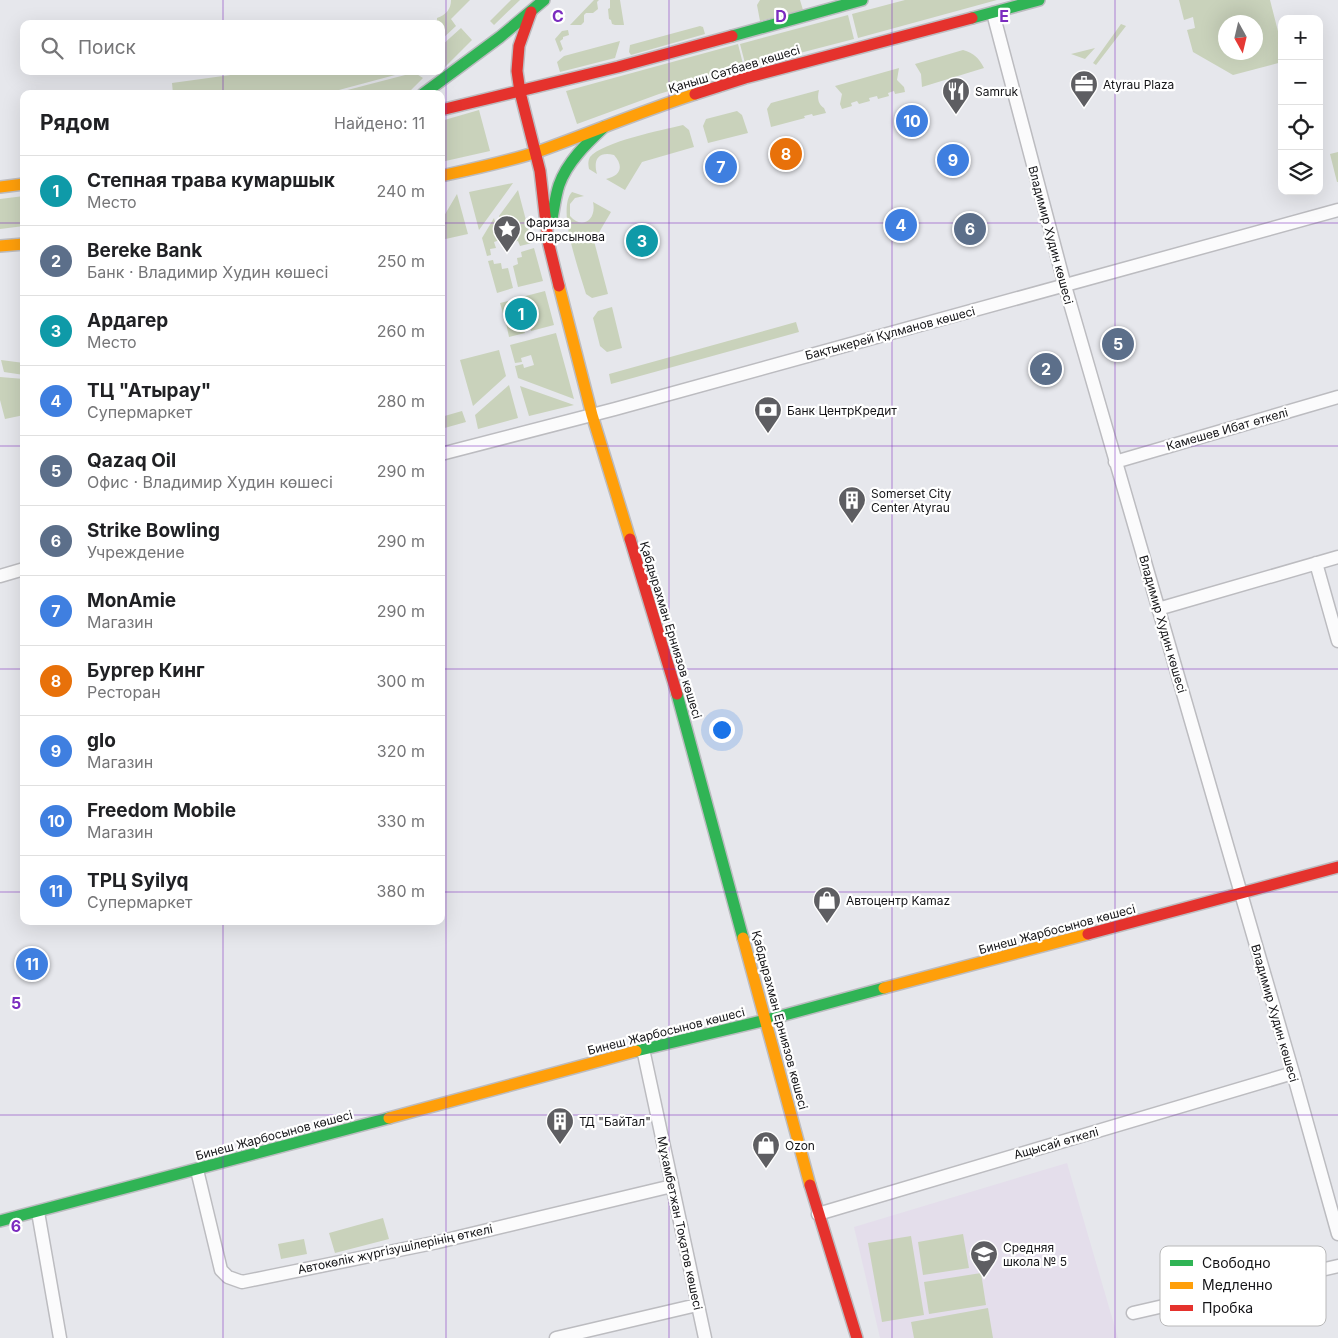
<!DOCTYPE html>
<html lang="ru">
<head>
<meta charset="utf-8">
<style>
  body { margin:0; font-family:Inter,sans-serif; background:#f2f2f2; color:#202124 }
  .controls { position:absolute; right:15px; top:15px; display:grid; overflow:hidden; border-radius:10px; box-shadow:0 5px 20px #0002 }
  .controls button { width:45px; height:45px; display:grid; place-items:center; padding:0; border:0; border-bottom:1px solid #e0e0e0; background:#fff; color:#202124; font:25px sans-serif }
  .compass { position:absolute; left:1218px; top:15px; width:45px; height:45px; border-radius:50%; background:#fff; box-shadow:0 5px 20px #0002; rotate:172deg }
  .you { position:absolute; left:721px; top:729px; width:18px; height:18px; margin:-12px; border:4px solid #fff; border-radius:50%; background:#1a73e8; box-shadow:0 0 0 8px #1a73e833 }
  .badge { display:grid; place-items:center; width:32px; height:32px; border-radius:50%; background:#7c3aed; color:#fff; font-size:16px; font-weight:700 }
  .pin { position:absolute; translate:-50% -50%; border:2px solid #fff; box-shadow:0 1px 5px #0006 }
  .list { margin:0; padding:0; list-style:none }
  h2 { display:flex; justify-content:space-between; align-items:center; height:65px; margin:0; padding:0 20px; font-size:21px }
  h2 small { font-size:16px; font-weight:400; color:#757577 }
  .list li { display:grid; grid-template-columns:32px 1fr auto; gap:15px; align-items:center; box-sizing:border-box; height:70px; padding:0 20px; border-top:1px solid #e0e0e0 }
  .list b { display:block; font-size:19px; white-space:nowrap }
  .list p { margin:0; font-size:16px; white-space:nowrap; color:#757577 }
  .list em { font-size:16px; font-style:normal; color:#757577 }
  .icon { flex:none; width:28px; height:28px; fill:none; stroke:currentColor; stroke-width:2; stroke-linecap:round; stroke-linejoin:round }
  .map { position:relative; flex:none; width:1338px; height:1338px; overflow:hidden }
  .search { position:absolute; background:#fff; box-shadow:0 5px 20px #0002; left:20px; top:20px; width:425px; height:55px; display:flex; align-items:center; gap:12px; box-sizing:border-box; padding:0 18px; border-radius:10px; color:#757577; font-size:19px }
  .panel { position:absolute; background:#fff; box-shadow:0 5px 20px #0002; left:20px; top:90px; width:425px; height:835px; border-radius:10px }
  .map>svg:first-child { display:block }
</style>
</head>
<body>
<div class="map">
<svg width="1338" height="1338" viewBox="0 0 1338 1338">
  <rect width="100%" height="100%" fill="#e6e7ec"/>
  <!-- industrial -->
  <path fill="#e4deeb" d="M1067,1163L1118,1338H880L854,1227Z"/>
  <!-- green -->
  <path fill="#c9d2bb" fill-rule="evenodd" d="M451,0H470L451,19L456,26L441,40V24H437V18C446,15 451,9 451,0Z
    M511,0H520L494,25L490,21Z
    M594,0H599L597,2L598,9L593,13H586L584,15V22L581,25H570Z
    M610,0H620L624,25H615L612,24L611,20L609,19L608,9L610,8Z
    M760,0H800L803,10L760,21L757,5Z
    M905,0H997L858,38L852,14Z
    M1179,0H1270L1282,47V62L1233,75L1193,52L1187,30L1195,28L1193,17L1184,20ZM1226,22H1256V52H1226Z
    M848,15L854,39L746,67L740,44Z
    M1121,24L1126,26L1096,65L1093,63Z
    M700,26L703,27L705,34L631,55L629,52L630,45Z
    M461,28L472,40L445,67L441,63V46Z
    M568,30L569,35L563,37V39L560,41L563,49L560,52L555,39L562,31Z
    M620,41L615,58L560,72L557,62L564,56Z
    M738,44L744,68L659,94L577,124L566,91Z
    M1095,48L1085,59L1071,54Z
    M963,50C974,53 979,58 984,68L922,87L921,74L915,64Z
    M899,68L897,80L904,87L905,92L895,94L894,91L888,93L889,96L878,99L877,96L869,98L870,101L859,104L857,101L851,103L852,106L842,109L840,104L842,94L835,86Z
    M259,71H410L324,94H173L172,83Z
    M412,71L423,78L411,90L393,94H332L409,74Z
    M819,90C817,98 818,104 824,108L826,113L813,116L812,114L804,116L805,118L771,127L767,109L771,103Z
    M479,110L490,151L441,162V121Z
    M737,111L742,115L748,133L708,143L703,126L706,119Z
    M683,125L689,130L694,147L642,162L625,190L606,179C621,176 624,166 614,155C598,151 593,160 597,174L589,169C588,164 588,161 590,157C602,142 663,130 683,125Z
    M1338,152V182H1337L1330,154Z
    M513,183L479,230L469,192Z
    M518,190L532,243L520,246L518,241L512,242L511,237L506,238L499,216Z
    M572,192L584,196L575,198L570,204V216C582,230 597,220 593,202L611,212L594,241L608,294L592,298L586,294C580,273 556,209 572,192Z
    M457,194L468,234L441,240V221Z
    M24,196V226L0,229V199Z
    M494,218L500,240L494,242L496,248L490,249L491,255L487,256L482,238Z
    M534,248L543,281L518,287L513,266L518,264L517,258L522,257L521,252Z
    M493,260L494,264L501,263L502,269L508,268L513,288L497,293L488,261Z
    M545,291L554,325L531,331L529,325L534,320L535,312L530,305L523,303L522,297Z
    M516,299L517,305L512,307L509,315L504,317L500,303Z
    M612,307L622,348L607,352L600,346L593,318L598,311Z
    M511,321L518,327H523L525,333L509,337L506,323Z
    M796,322L799,332L611,384L609,374Z
    M556,333L574,399L518,378L515,366L523,364L524,368L534,365L531,355L521,358L522,362L515,363L510,345Z
    M499,350L506,376L473,406L460,360Z
    M1,360L24,363V375L4,372Z
    M0,377L24,379V415L5,419L0,400Z
    M509,385L518,418L478,429L475,415Z
    M520,386L574,405L529,416Z
    M462,411L466,422L441,429V417Z
    M383,1218L389,1239L335,1253L329,1233Z
    M963,1234L969,1268L923,1275L918,1242Z
    M911,1236L924,1315L882,1322L868,1243Z
    M304,1239L307,1254L281,1259L278,1244Z
    M981,1273L986,1305L929,1314L924,1282Z
    M988,1308L993,1338H914L911,1322Z"/>
  <g fill="none" stroke-linecap="round" stroke-linejoin="round">
    <!-- street casing -->
    <g stroke="#bcbcc0" stroke-width="15">
      <path id="street" d="M993,13L1065,286L1293,1073L1338,1234
        M441,454L615,409L1338,210
        M1115,462L1338,397
        M1316,563L1338,641
        M0,576L24,569
        M1158,609L1338,557
        M643,1049L705,1338
        M197,1170L221,1270L228,1277L242,1282L438,1242L672,1186
        M38,1212L60,1338
        M818,1214L1293,1073
        M1133,1313L1338,1266
        M556,1338L697,1305"/>
    </g>
    <!-- fast casing -->
    <g stroke="#bcbcc0" stroke-width="14">
      <path id="fast" d="M972,18L1039,0
        M732,36L862,0
        M423,94L500,37L544,0
        M551,223C554,210 555,197 559,185C567,162 587,143 604,127
        M677,694L743,938
        M636,1051L766,1020L884,988
        M0,1221L389,1118"/>
    </g>
    <!-- slow casing -->
    <g stroke="#bcbcc0" stroke-width="14">
      <path id="slow" d="M441,176C473,169 506,162 537,152C590,133 642,111 695,94
        M0,187L24,184
        M0,246L24,244
        M559,286L592,415L630,539
        M743,938L810,1185
        M884,988L1088,934
        M389,1118L636,1051"/>
    </g>
    <!-- jam casing -->
    <g stroke="#bcbcc0" stroke-width="14">
      <path id="jam" d="M531,12L519,46L517,71L520,92L540,171L548,241L559,286
        M695,94L745,78L972,18
        M441,110L618,67L732,36
        M630,539L677,694
        M1088,934L1338,867
        M810,1185L857,1338"/>
    </g>
    <!-- street -->
    <use href="#street" stroke="#fbfbfc" stroke-width="12"/>
    <!-- fast -->
    <use href="#fast" stroke="#30b455" stroke-width="11"/>
    <!-- slow -->
    <use href="#slow" stroke="#ff9f0a" stroke-width="11"/>
    <!-- jam -->
    <use href="#jam" stroke="#e5322d" stroke-width="11"/>
  </g>
  <!-- grid -->
  <path fill="none" stroke="#7b2cbf" stroke-width="1" stroke-opacity="0.55" d="M223,0V24M446,0V1338M669,0V1338M892,0V1338M1115,0V1338M223,71V94M0,223H24M441,223H1338M0,446H24M441,446H1338M0,669H24M441,669H1338M0,892H24M441,892H1338M223,921V1338M0,1115H1338"/>
  <!-- icons -->
  <defs>
    <g id="office-pin" transform="scale(1.4375)"><path d="M0 17L-7.5 6A9.5 9.5 0 1 1 7.5 6Z" fill="#5e5e62" stroke="#fff"/><path d="M-6-3h4V-5.5h4V-3h4V5H-6ZM-1-4.5V-3h2v-1.5ZM-6 0V1H6V0Z" fill="#fff"/></g>
    <g id="restaurant-pin" transform="scale(1.4375)"><path d="M0 17L-7.5 6A9.5 9.5 0 1 1 7.5 6Z" fill="#5e5e62" stroke="#fff"/><path d="M-5-6h1v4h1v-4h1v4h1v-4h1v5L-1.5 .5V6h-2V.5L-5-1ZM5-6V6H3V1.5H1.5Q1.5-4 5-6Z" fill="#fff"/></g>
    <g id="sight-pin" transform="scale(1.4375)"><path d="M0 17L-7.5 6A9.5 9.5 0 1 1 7.5 6Z" fill="#5e5e62" stroke="#fff"/><path d="M0-6L1.8-2.2L6-1.7L2.9 1.2L3.7 5.4L0 3.3L-3.7 5.4L-2.9 1.2L-6-1.7L-1.8-2.2Z" fill="#fff"/></g>
    <g id="bank-pin" transform="scale(1.4375)"><path d="M0 17L-7.5 6A9.5 9.5 0 1 1 7.5 6Z" fill="#5e5e62" stroke="#fff"/><path d="M-6-4H6V4H-6ZM0-2.3a2.3 2.3 0 1 0 0 4.6a2.3 2.3 0 1 0 0-4.6Z" fill="#fff"/></g>
    <g id="building-pin" transform="scale(1.4375)"><path d="M0 17L-7.5 6A9.5 9.5 0 1 1 7.5 6Z" fill="#5e5e62" stroke="#fff"/><path d="M-4-6H4V6H1V3H-1V6H-4ZM-2.5-4.3h1.7v1.8h-1.7ZM.8-4.3h1.7v1.8H.8ZM-2.5-1h1.7V.8h-1.7ZM.8-1h1.7V.8H.8Z" fill="#fff"/></g>
    <g id="shop-pin" transform="scale(1.4375)"><path d="M0 17L-7.5 6A9.5 9.5 0 1 1 7.5 6Z" fill="#5e5e62" stroke="#fff"/><path d="M-5-2.5h2.3a2.7 3.5 0 0 1 5.4 0H5L5.5 6h-11ZM-1.5-2.5h3a1.5 2.3 0 0 0-3 0Z" fill="#fff"/></g>
    <g id="school-pin" transform="scale(1.4375)"><path d="M0 17L-7.5 6A9.5 9.5 0 1 1 7.5 6Z" fill="#5e5e62" stroke="#fff"/><path d="M0-5L7-2L0 1L-7-2ZM-4 1L0 2.5L4 1V4Q0 6-4 4Z" fill="#fff"/></g>
  </defs>
  <g fill-rule="evenodd">
    <use href="#office-pin" x="1084" y="84"/>
    <use href="#restaurant-pin" x="956" y="91"/>
    <use href="#sight-pin" x="507" y="229"/>
    <use href="#bank-pin" x="768" y="410"/>
    <use href="#building-pin" x="852" y="500"/>
    <use href="#shop-pin" x="827" y="900"/>
    <use href="#building-pin" x="560" y="1121"/>
    <use href="#shop-pin" x="766" y="1145"/>
    <use href="#school-pin" x="984" y="1254"/>
  </g>
  <g text-anchor="middle" dominant-baseline="central" stroke-width="4.5" stroke-linejoin="round" paint-order="stroke">
    <!-- street labels -->
    <g font-size="12" fill="#141417" stroke="#fff">
      <text transform="translate(734 69) rotate(-17)">Қаныш Сәтбаев көшесі</text>
      <text transform="translate(1051 235) rotate(75)">Владимир Худин көшесі</text>
      <text transform="translate(890 333) rotate(-15)">Бақтыкерей Құлманов көшесі</text>
      <text transform="translate(1227 429) rotate(-16)">Камешев Ибат өткелі</text>
      <text transform="translate(1163 624) rotate(74)">Владимир Худин көшесі</text>
      <text transform="translate(671 630) rotate(73)">Қабдырахман Ерниязов көшесі</text>
      <text transform="translate(1057 929) rotate(-15)">Бинеш Жарбосынов көшесі</text>
      <text transform="translate(1275 1013) rotate(74)">Владимир Худин көшесі</text>
      <text transform="translate(780 1020) rotate(75)">Қабдырахман Ерниязов көшесі</text>
      <text transform="translate(666 1031) rotate(-14)">Бинеш Жарбосынов көшесі</text>
      <text transform="translate(274 1135) rotate(-15)">Бинеш Жарбосынов көшесі</text>
      <text transform="translate(1056 1143) rotate(-16)">Ащысай өткелі</text>
      <text transform="translate(680 1223) rotate(78)">Мұхамбетжан Тоқатов көшесі</text>
      <text transform="translate(395 1249) rotate(-12)">Автокөлік жүргізушілерінің өткелі</text>
    </g>
    <!-- poi labels -->
    <g font-size="12" fill="#141417" stroke="#fff" text-anchor="start">
      <text x="1103" y="84">Atyrau Plaza</text>
      <text x="975" y="91">Samruk</text>
      <text x="526" y="222">Фариза<tspan x="526" dy="14">Онгарсынова</tspan></text>
      <text x="787" y="410">Банк ЦентрКредит</text>
      <text x="871" y="493">Somerset City<tspan x="871" dy="14">Center Atyrau</tspan></text>
      <text x="846" y="900">Автоцентр Kamaz</text>
      <text x="579" y="1121">ТД "БайТал"</text>
      <text x="785" y="1145">Ozon</text>
      <text x="1003" y="1247">Средняя<tspan x="1003" dy="14">школа № 5</tspan></text>
    </g>
  </g>
  <!-- legend -->
  <rect x="1160" y="1246" width="166" height="80" rx="8" fill="#fff" stroke="#b8b8b9" stroke-width="1"/>
  <rect x="1170" y="1260" width="23" height="6" fill="#30b455"/>
  <rect x="1170" y="1282" width="23" height="7" fill="#ff9f0a"/>
  <rect x="1170" y="1305" width="23" height="6" fill="#e5322d"/>
  <g font-size="14" fill="#141417">
    <text x="1202" y="1268">Свободно</text>
    <text x="1202" y="1290">Медленно</text>
    <text x="1202" y="1313">Пробка</text>
  </g>
  <g font-size="16" text-anchor="middle" font-weight="bold" fill="#7b2cbf" stroke="#fff" stroke-width="4.5" stroke-linejoin="round" paint-order="stroke">
    <text x="558" y="22">C</text>
    <text x="781" y="22">D</text>
    <text x="1004" y="22">E</text>
    <text x="16" y="1009">5</text>
    <text x="16" y="1232">6</text>
  </g>
</svg>
<div class="controls">
<button>+</button>
<button>−</button>
<button><svg class="icon" aria-label="locate" viewBox="0 0 24 24"><circle cx="12" cy="12" r="6"/><path d="M12 2v4M12 18v4M2 12h4M18 12h4"/></svg></button>
<button><svg class="icon" aria-label="layers" viewBox="0 0 24 24"><path d="M12 4l9 5-9 5-9-5zM3 14l9 5 9-5"/></svg></button>
</div>
<svg class="compass" viewBox="-18 -18 36 36"><path d="M0-13l5 13h-10z" fill="#e53935"/><path d="M0 13l5-13h-10z" fill="#757577"/></svg>
<div class="you"></div>
<div class="pin badge" style="left:521px;top:314px;background:#0f9aa8">1</div>
<div class="pin badge" style="left:1046px;top:369px;background:#5c6f8a">2</div>
<div class="pin badge" style="left:642px;top:241px;background:#0f9aa8">3</div>
<div class="pin badge" style="left:901px;top:225px;background:#3f7fe0">4</div>
<div class="pin badge" style="left:1118px;top:344px;background:#5c6f8a">5</div>
<div class="pin badge" style="left:970px;top:229px;background:#5c6f8a">6</div>
<div class="pin badge" style="left:721px;top:167px;background:#3f7fe0">7</div>
<div class="pin badge" style="left:786px;top:154px;background:#e8710a">8</div>
<div class="pin badge" style="left:953px;top:160px;background:#3f7fe0">9</div>
<div class="pin badge" style="left:912px;top:121px;background:#3f7fe0">10</div>
<div class="pin badge" style="left:32px;top:964px;background:#3f7fe0">11</div>
<div class="search"><svg class="icon" aria-label="search" viewBox="0 0 24 24"><circle cx="10" cy="10" r="6"/><path d="M15 15l6 6"/></svg>Поиск</div>
<section class="panel">
<h2>Рядом<small>Найдено: 11</small></h2>
<ul class="list">
<li><span class="badge" style="background:#0f9aa8">1</span><div><b>Степная трава кумаршык</b><p>Место</p></div><em>240 m</em></li>
<li><span class="badge" style="background:#5c6f8a">2</span><div><b>Bereke Bank</b><p>Банк · Владимир Худин көшесі</p></div><em>250 m</em></li>
<li><span class="badge" style="background:#0f9aa8">3</span><div><b>Ардагер</b><p>Место</p></div><em>260 m</em></li>
<li><span class="badge" style="background:#3f7fe0">4</span><div><b>ТЦ &quot;Атырау&quot;</b><p>Супермаркет</p></div><em>280 m</em></li>
<li><span class="badge" style="background:#5c6f8a">5</span><div><b>Qazaq Oil</b><p>Офис · Владимир Худин көшесі</p></div><em>290 m</em></li>
<li><span class="badge" style="background:#5c6f8a">6</span><div><b>Strike Bowling</b><p>Учреждение</p></div><em>290 m</em></li>
<li><span class="badge" style="background:#3f7fe0">7</span><div><b>MonAmie</b><p>Магазин</p></div><em>290 m</em></li>
<li><span class="badge" style="background:#e8710a">8</span><div><b>Бургер Кинг</b><p>Ресторан</p></div><em>300 m</em></li>
<li><span class="badge" style="background:#3f7fe0">9</span><div><b>glo</b><p>Магазин</p></div><em>320 m</em></li>
<li><span class="badge" style="background:#3f7fe0">10</span><div><b>Freedom Mobile</b><p>Магазин</p></div><em>330 m</em></li>
<li><span class="badge" style="background:#3f7fe0">11</span><div><b>ТРЦ Syilyq</b><p>Супермаркет</p></div><em>380 m</em></li>
</ul>
</section>
</div>
</body>
</html>
